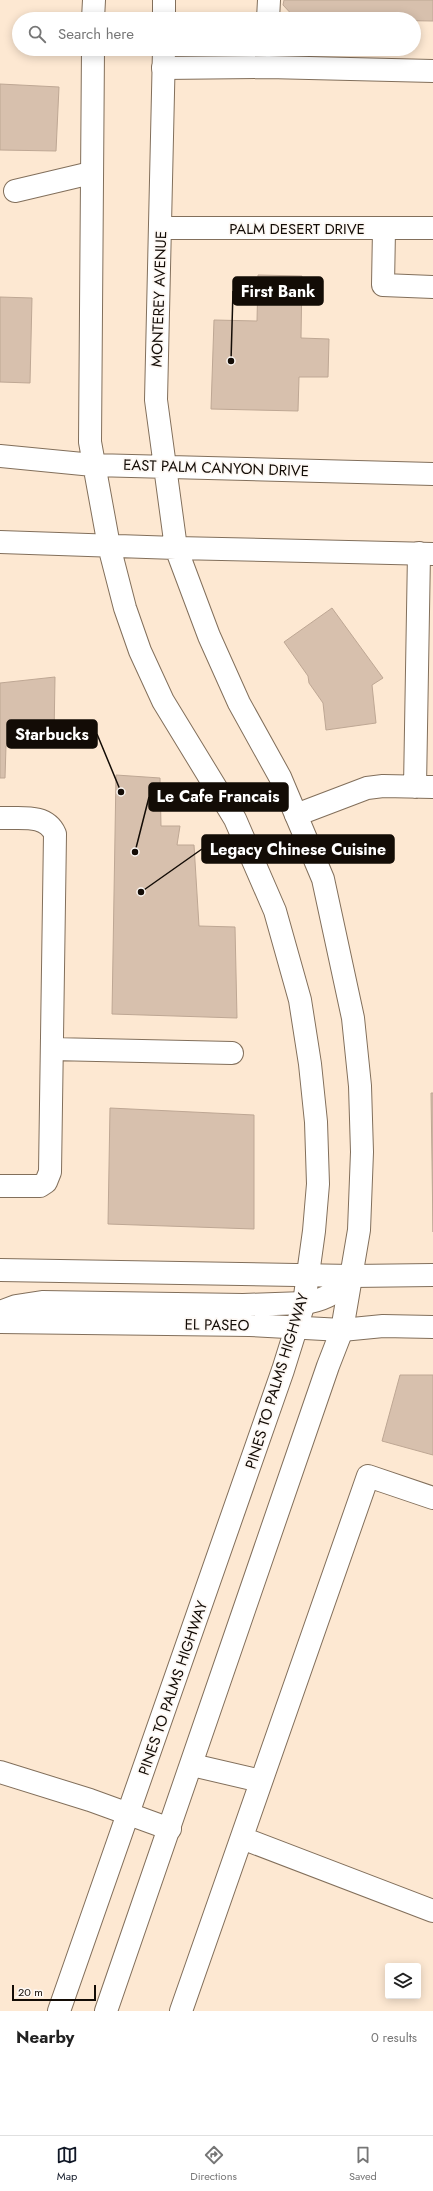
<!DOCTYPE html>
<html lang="en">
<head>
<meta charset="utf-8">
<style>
  body { margin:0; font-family:Jost,sans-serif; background:#f6f6f6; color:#222 }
  .controls { position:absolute; right:12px; bottom:12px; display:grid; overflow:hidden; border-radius:4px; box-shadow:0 2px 10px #0003 }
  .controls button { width:36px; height:36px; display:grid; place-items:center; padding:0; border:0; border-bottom:1px solid #e0e0e0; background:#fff; color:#222; font:20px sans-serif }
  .scale { position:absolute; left:12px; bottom:10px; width:84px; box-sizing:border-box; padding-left:4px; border:2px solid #130c06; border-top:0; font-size:11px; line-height:14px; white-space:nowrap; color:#130c06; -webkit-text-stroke:3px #fdf8f4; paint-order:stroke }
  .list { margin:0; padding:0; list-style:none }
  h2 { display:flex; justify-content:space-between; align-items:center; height:52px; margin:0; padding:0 16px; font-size:17px }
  h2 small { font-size:13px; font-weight:400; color:#767676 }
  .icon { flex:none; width:22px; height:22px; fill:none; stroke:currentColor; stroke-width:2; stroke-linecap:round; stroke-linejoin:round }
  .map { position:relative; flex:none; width:433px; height:2011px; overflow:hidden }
  .search { position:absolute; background:#fff; box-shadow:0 2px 10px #0003; left:12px; right:12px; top:12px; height:44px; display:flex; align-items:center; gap:10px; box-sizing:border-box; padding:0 14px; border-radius:22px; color:#767676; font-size:15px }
  .sheet { height:124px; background:#fff }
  nav { display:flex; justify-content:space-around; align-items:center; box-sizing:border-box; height:56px; border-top:1px solid #e0e0e0; background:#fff; font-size:11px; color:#767676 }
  nav a { display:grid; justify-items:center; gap:2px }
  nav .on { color:#111827 }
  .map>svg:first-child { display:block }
</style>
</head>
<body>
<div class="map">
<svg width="433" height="2011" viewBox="0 0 433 2011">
  <rect width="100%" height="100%" fill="#fde8d2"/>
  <!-- building -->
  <path fill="#d7c0ad" stroke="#bea794" d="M284,0H433V21L296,19L283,5Z
    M0,84L59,87L56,151L0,150Z
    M258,275L302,276L301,338L329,339L328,377H299L298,411L211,409L214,320L257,321Z
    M0,297L32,298L30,383L0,382Z
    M332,608L383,678L372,685L376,723L326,730L323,703L309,683L308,676L284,642Z
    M55,677L54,737L6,746L5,778H0V683Z
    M116,775L160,778L161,826H180L177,845H194L199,926L235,927L237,1018L112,1014Z
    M431,1093H433V1232Z
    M110,1108L254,1115V1229L108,1224Z
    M400,1375H433V1455L382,1441Z"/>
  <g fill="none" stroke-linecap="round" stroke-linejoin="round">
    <!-- minor casing -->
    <g stroke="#826f5b" stroke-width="24">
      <path id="minor" d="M268,19L269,0
        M163,68L268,67L433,71
        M15,191L91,173
        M161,228H433
        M384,230L383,285L433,287
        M415,787L419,553
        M296,815L367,788L383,786L433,787
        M0,818C20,819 46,813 55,834L50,1172L46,1182L40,1186H0
        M52,1049L232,1053
        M0,1270L352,1276L433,1275
        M0,1312L16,1306L42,1302L243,1305L304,1303C322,1301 338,1292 351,1280
        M0,1322L250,1325L342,1330L383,1326L433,1327
        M192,1765L261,1781
        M0,1772L90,1800L170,1829
        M242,1838L433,1911
        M181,2011L368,1476L433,1498"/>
    </g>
    <!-- major casing -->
    <g stroke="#826f5b" stroke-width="24">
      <path id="major" d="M93,19L94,0
        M164,19V0
        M0,456L93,465L433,474
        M0,542L176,548L433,554
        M59,2011L283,1370L304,1303L314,1231L318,1184L316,1122L310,1064L300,1000L275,911L235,819L163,701L140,651L125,608L109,546L90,442L93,49
        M106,2011L328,1366L342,1330L359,1230L362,1152L360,1086L353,1018L323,879L280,777L239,703L209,636L176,548L156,400L164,49"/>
    </g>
    <!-- minor -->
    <use href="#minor" stroke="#fff" stroke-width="22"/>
    <!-- major -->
    <use href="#major" stroke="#fff" stroke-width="22"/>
  </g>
  <g text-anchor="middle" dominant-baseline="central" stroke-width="3.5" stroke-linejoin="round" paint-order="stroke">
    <!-- street labels -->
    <g font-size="15" fill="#130c06" stroke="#fdf8f4">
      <text x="297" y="229">PALM DESERT DRIVE</text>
      <text transform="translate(159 299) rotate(-88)">MONTEREY AVENUE</text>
      <text transform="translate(216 468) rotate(2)">EAST PALM CANYON DRIVE</text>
      <text transform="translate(217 1325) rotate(1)">EL PASEO</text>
      <text transform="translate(277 1381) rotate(-73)">PINES TO PALMS HIGHWAY</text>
      <text transform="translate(173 1688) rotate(-71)">PINES TO PALMS HIGHWAY</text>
    </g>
  </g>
  <!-- callouts -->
  <path fill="none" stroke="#130c06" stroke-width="1.5" d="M231 361L233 291M121 792L97 734M135 852L149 797M141 892L202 849"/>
  <g fill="#130c06" stroke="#fdf8f4" stroke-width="1.5">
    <circle cx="231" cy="361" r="4"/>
    <circle cx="121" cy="792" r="4"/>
    <circle cx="135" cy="852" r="4"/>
    <circle cx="141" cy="892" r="4"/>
  </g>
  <g fill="#130c06" stroke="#130c06" stroke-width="1.5">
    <rect x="233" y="277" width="90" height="28" rx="4"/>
    <rect x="7" y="720" width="90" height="28" rx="4"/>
    <rect x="149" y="783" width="139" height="28" rx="4"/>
    <rect x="202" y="835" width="192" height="28" rx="4"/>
  </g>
  <g font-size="16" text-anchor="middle" font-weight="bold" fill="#fff">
    <text x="278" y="297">First Bank</text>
    <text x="52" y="740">Starbucks</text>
    <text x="218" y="802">Le Cafe Francais</text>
    <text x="298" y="855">Legacy Chinese Cuisine</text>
  </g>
</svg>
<div class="controls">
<button><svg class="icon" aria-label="layers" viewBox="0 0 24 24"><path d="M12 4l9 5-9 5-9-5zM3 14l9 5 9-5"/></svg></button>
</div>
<div class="scale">20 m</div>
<div class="search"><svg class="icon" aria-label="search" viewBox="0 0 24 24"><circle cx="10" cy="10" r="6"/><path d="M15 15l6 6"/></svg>Search here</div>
</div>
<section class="sheet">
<h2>Nearby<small>0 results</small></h2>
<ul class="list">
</ul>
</section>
<nav>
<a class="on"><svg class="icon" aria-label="map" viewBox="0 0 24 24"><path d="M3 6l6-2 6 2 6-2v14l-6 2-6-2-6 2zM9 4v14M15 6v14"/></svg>Map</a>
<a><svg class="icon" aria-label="directions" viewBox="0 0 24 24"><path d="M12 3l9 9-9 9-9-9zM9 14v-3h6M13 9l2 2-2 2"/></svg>Directions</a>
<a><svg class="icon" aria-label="saved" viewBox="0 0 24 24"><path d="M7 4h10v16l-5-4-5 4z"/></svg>Saved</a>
</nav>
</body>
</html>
